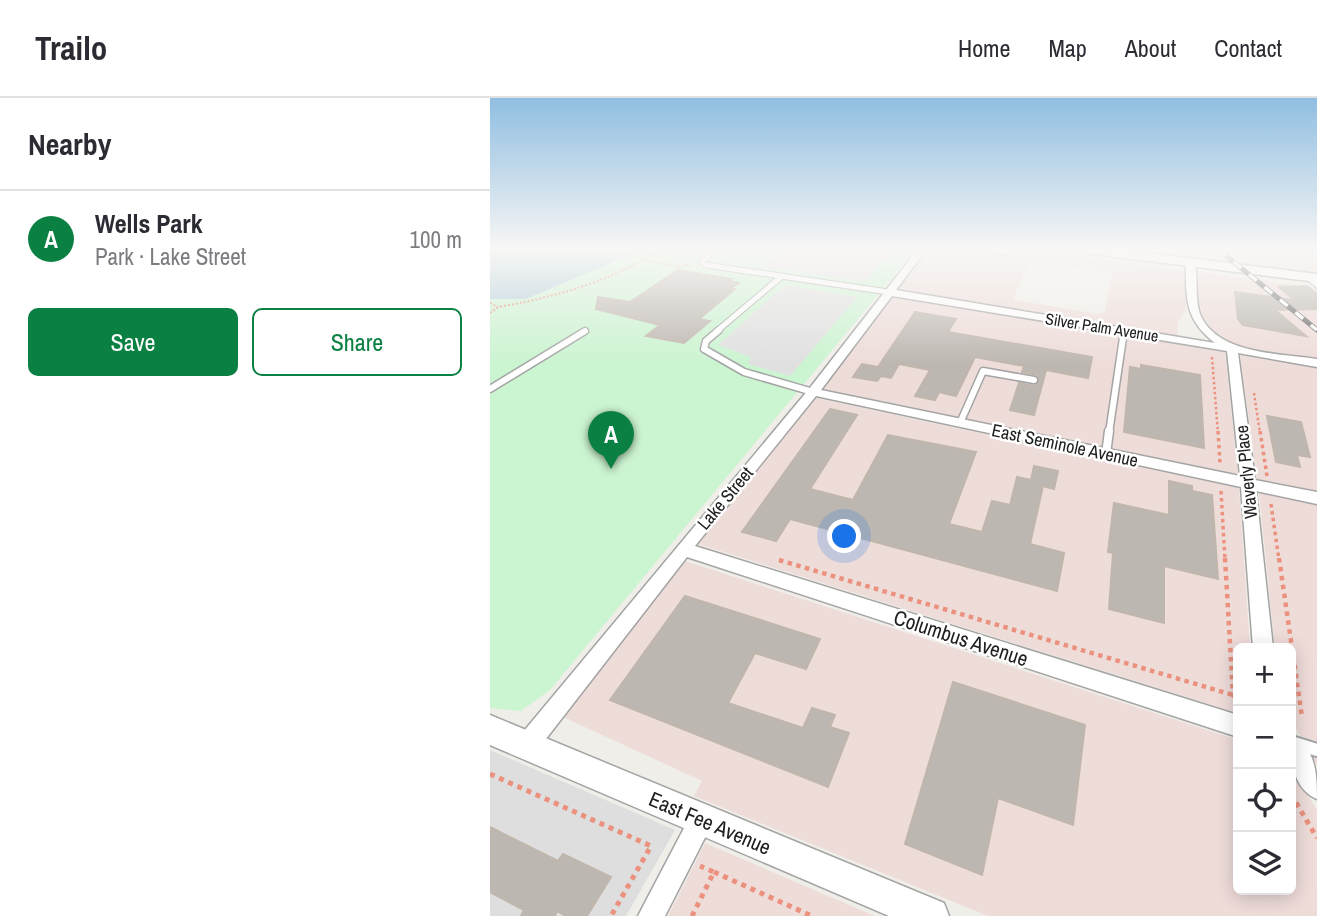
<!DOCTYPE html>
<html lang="en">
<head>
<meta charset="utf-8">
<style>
  body { margin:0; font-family:"Archivo Narrow",sans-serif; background:#f2f2f3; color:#2b2b33 }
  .controls { position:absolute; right:21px; bottom:21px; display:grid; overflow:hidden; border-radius:10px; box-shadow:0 4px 18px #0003 }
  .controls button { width:63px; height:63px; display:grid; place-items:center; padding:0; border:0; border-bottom:2px solid #e1e1e2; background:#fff; color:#2b2b33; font:35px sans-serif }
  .you { position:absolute; left:355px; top:439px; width:24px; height:24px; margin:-18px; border:5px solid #fff; border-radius:50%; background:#1a73e8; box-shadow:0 0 0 10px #1a73e833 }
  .badge { display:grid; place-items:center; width:46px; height:46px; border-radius:50%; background:#0b8043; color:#fff; font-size:23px; font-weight:700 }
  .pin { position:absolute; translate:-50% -58px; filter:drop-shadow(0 2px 4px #0008) }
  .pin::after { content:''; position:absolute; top:37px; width:24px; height:21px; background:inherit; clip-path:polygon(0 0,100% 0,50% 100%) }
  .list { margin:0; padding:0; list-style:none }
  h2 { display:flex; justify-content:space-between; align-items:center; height:91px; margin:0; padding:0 28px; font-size:30px }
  h2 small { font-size:23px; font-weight:400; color:#7c7c81 }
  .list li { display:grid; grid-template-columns:46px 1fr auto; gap:21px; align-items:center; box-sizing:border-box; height:98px; padding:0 28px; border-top:2px solid #e1e1e2 }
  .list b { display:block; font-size:26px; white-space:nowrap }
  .list p { margin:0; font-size:23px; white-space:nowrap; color:#7c7c81 }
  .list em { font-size:23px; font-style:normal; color:#7c7c81 }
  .actions { display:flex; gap:14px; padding:21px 28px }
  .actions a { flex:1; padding:16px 0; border:2px solid #0b8043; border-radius:10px; text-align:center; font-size:24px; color:#0b8043 }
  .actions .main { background:#0b8043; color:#fff }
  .icon { flex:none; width:38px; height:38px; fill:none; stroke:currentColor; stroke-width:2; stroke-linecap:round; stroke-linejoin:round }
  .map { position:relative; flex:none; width:827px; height:818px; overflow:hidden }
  header { display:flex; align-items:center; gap:42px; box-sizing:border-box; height:98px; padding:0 35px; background:#fff; border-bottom:2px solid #e1e1e2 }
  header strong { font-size:33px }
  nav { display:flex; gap:38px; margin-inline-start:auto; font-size:24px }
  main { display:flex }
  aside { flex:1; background:#fff }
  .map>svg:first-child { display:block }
</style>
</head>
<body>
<header>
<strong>Trailo</strong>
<nav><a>Home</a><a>Map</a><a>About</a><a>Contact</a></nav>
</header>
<main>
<aside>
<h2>Nearby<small></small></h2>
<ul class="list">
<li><span class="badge">A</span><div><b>Wells Park</b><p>Park · Lake Street</p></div><em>100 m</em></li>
</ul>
<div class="actions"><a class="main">Save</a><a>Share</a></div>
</aside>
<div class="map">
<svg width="827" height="818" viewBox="0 0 827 818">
  <rect width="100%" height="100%" fill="#f0eee8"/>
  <!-- residential -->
  <path fill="#dedede" d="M0,652L185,732L136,818H0Z"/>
  <!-- commercial -->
  <path fill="#eedcd9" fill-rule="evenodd" d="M438,151H530L695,173L696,212L688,224L687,238L406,192ZM543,165L622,174L615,214L608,216L523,202L537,166Z
    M731,151H827V181L759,173Z
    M707,174L827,190V261L744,247L728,238L710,216Z
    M401,198L735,253L748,377L333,291Z
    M750,256L827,269V393L767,381Z
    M326,300L749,390L760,550H748V615L208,446Z
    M769,395L827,406V667L801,621V550H785Z
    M195,463L748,642V792H801V671L827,712V818H498L204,698L212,683L73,619Z
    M215,745L385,818H178Z"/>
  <!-- park -->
  <path fill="#cbf4d1" d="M0,151H426L60,592L31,613L0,610Z"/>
  <!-- parking -->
  <path fill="#e0e0e0" d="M296,151H402L375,184L275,169Z
    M295,187L367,199L300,278L258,266L261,259L228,247Z"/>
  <!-- water -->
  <path fill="#adccd8" d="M0,151H154L36,201H0Z"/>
  <!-- building -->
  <path fill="#bdb7b1" stroke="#c0b6ac" stroke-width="2" d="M188,172L242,181L239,183L249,185L241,190L245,191L209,221L220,223L194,245L156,238L170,227L106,211L108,199L140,204Z
    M817,188L827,196V211L785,212L816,238L753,227L748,221L745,194L804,202L789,189Z
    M425,214L466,221L458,234L602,259L598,280L556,272L544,317L520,312L529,285L544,288L549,284L547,277L532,274L534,268L485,259L466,298L449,294L445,302L425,298L440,272L409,266L401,280L391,278L387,283L363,279L372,266L388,269Z
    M651,267L710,277L714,350L634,334L640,269L651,271Z
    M340,311L367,317L320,391L363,402L398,337L486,354L459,426L492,434L502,403L520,407L527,379L541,382L544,368L568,373L564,391L553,388L540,446L574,455L567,493L300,421L286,443L252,434Z
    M777,318L811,324L820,359L807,357L810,369L786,364Z
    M679,383L702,388V393L722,397L728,481L674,468V525L619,511L623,455L618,454L624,405L679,417Z
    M195,498L330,541L316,571L265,555L238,605L313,630L322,610L345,617L340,629L359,635L338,689L120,602Z
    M463,584L595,627L583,727L508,700L492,777L415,746Z
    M0,729L68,763L73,756L121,779L97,818H76L67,813L65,818H31L34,812L0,794Z"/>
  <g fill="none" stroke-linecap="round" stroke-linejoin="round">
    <!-- service-far3 casing -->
    <g stroke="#a4a4a4" stroke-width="7">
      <path id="service-far3" d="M226,151L212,164L216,167L398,194
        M496,151L517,154L518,151
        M818,179L827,187
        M227,233L292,178"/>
    </g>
    <!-- service-far2 casing -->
    <g stroke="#a4a4a4" stroke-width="9">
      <path id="service-far2" d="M229,232L216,243L214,251L254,274L323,294
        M0,291L95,233
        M470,325L493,273L544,282
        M619,335L634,233"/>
    </g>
    <!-- service-far1 casing -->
    <g stroke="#a4a4a4" stroke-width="11">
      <path id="service-far1" d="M616,356L619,333"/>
    </g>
    <!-- service casing -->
    <g stroke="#a4a4a4" stroke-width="16">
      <path id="service" d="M801,644L827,652"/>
    </g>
    <!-- minor casing -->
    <g stroke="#a4a4a4" stroke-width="3">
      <path id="minor" d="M428,151H437L406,192L725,245C694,221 696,200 696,164L704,162C709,179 704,199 710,216C727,257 790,255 827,261V269L748,255L765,382L827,394V406L766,393L783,550H763L751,389L326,298L205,448L748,617V639L197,459L45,655L37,658L29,655L26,647L29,639L319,291ZM402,198L737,253L750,378L331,292Z
        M817,151H827V158Z
        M801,638C826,648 827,677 827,701C803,691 800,661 801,638Z
        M212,710L221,713L224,722L175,818H148L203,713Z"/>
    </g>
    <!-- tertiary casing -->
    <g stroke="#a4a4a4" stroke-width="3">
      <path id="tertiary" d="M589,151H626L827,176V184L595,155Z
        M0,617L454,805L459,818H399L0,647Z"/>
    </g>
    <!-- path-far4 -->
    <path stroke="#eb917e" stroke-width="2" stroke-dasharray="2 2" stroke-linecap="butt" d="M157,162L189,169L200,166
      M0,205L8,209
      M0,215L8,209C67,199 121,183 172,151"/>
    <!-- path-far3 -->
    <path stroke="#eb917e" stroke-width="2.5" stroke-dasharray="2.5 2.5" stroke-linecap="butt" d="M722,259L728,335
      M764,295L770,335"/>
    <!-- path-far2 -->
    <path stroke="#eb917e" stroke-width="3.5" stroke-dasharray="3.5 3.5" stroke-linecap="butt" d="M728,333L730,365L728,364
      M770,333L777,378
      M731,393L735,462
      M781,406L789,462"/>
    <!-- path-far1 -->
    <path stroke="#eb917e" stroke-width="4.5" stroke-dasharray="4.5 4.5" stroke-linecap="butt" d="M735,460L743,597L748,606
      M789,460L812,619
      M289,462L743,597"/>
    <!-- path -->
    <path stroke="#eb917e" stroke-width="5" stroke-dasharray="5 5" stroke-linecap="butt" d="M0,676L161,748L121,818
      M801,696L827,740
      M224,774L322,818
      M202,818L224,774L210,768"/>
    <!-- service-far3 -->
    <use href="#service-far3" stroke="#fff" stroke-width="5"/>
    <!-- service-far2 -->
    <use href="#service-far2" stroke="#fff" stroke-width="6"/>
    <!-- service-far1 -->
    <use href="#service-far1" stroke="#fff" stroke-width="8"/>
    <!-- service -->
    <use href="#service" stroke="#fff" stroke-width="12"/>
    <!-- minor -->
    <use href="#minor" fill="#fff" fill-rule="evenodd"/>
    <!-- tertiary -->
    <use href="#tertiary" fill="#fff" fill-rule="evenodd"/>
    <!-- rail casing -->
    <g stroke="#6e6e6e" stroke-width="5">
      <path id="rail" d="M728,151L827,232"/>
    </g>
    <!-- rail -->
    <use href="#rail" stroke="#fff" stroke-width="3.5" stroke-dasharray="10" stroke-linecap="butt"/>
  </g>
  <!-- sky -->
  <linearGradient id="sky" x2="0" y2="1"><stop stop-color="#90bee2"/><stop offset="0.57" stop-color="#f8f7f5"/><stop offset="1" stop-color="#f8f7f5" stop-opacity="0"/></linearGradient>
  <rect width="827" height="266" fill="url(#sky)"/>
  <g text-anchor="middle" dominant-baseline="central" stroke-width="5" stroke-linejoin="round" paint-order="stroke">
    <!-- far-street labels -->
    <g font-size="16" fill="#202020" stroke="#fff">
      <text transform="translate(612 229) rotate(9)">Silver Palm Avenue</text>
    </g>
    <!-- street labels -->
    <g font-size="18" fill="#202020" stroke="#fff">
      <text transform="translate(575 347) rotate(12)">East Seminole Avenue</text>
      <text transform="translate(756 374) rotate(-96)">Waverly Place</text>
      <text transform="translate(235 400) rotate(-50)">Lake Street</text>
    </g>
    <!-- near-street labels -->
    <g font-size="21" fill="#202020" stroke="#fff">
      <text transform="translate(471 540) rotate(18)">Columbus Avenue</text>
      <text transform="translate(220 725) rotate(23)">East Fee Avenue</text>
    </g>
  </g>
</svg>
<div class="controls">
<button>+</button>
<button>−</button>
<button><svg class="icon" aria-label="locate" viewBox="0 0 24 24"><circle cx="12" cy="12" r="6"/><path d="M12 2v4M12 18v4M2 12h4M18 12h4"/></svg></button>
<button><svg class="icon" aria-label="layers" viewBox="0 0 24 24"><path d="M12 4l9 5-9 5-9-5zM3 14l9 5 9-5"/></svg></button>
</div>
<div class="you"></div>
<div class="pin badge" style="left:121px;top:371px">A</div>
</div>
</main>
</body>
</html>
